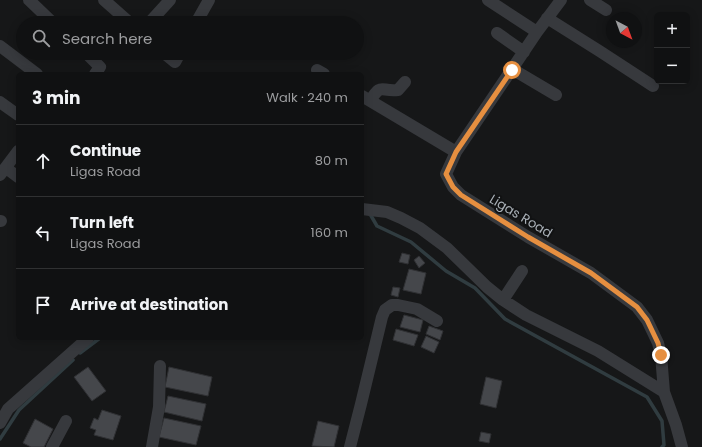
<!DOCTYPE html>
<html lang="en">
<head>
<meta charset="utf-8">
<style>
  body { margin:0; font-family:Poppins,sans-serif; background:#1e1f20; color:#f1f3f6 }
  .controls { position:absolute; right:12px; top:12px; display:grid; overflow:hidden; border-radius:6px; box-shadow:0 2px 10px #0003 }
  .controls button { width:36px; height:36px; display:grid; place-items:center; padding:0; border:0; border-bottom:1px solid #303132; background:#101112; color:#f1f3f6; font:20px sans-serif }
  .compass { position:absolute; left:606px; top:12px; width:36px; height:36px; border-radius:50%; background:#101112; box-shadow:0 2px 10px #0003; rotate:139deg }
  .stop { position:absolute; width:12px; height:12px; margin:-9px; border:3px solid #e68f40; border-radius:50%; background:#fff }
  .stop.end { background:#e68f40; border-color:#fff; box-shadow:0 1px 4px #0008 }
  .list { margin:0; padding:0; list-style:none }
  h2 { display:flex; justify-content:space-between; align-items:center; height:52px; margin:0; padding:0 16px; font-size:17px }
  h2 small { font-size:13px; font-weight:400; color:#9c9d9f }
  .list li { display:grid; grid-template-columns:26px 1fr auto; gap:12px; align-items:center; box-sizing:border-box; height:72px; padding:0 16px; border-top:1px solid #303132 }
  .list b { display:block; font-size:15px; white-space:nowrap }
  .list p { margin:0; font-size:13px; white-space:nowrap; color:#9c9d9f }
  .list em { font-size:13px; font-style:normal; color:#9c9d9f }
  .icon { flex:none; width:22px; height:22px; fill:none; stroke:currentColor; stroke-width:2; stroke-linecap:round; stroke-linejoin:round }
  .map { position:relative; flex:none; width:702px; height:447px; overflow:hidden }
  .search { position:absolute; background:#101112; box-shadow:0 2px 10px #0003; left:16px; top:16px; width:348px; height:44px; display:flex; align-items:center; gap:10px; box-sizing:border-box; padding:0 14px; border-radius:22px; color:#9c9d9f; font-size:15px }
  .panel { position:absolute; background:#101112; box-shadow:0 2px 10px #0003; left:16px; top:72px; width:348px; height:268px; border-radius:6px }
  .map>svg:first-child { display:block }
</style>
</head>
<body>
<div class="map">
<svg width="702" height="447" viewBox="0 0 702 447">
  <rect width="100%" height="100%" fill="#161718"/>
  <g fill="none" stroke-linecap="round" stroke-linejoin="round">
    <!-- stream -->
    <path stroke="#303c40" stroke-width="3.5" d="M367,213L370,214L377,226L411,242L446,271L475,288L505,319L647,397L662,421L664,445L662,447
      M80,353L100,338
      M0,439L19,410L73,360"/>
  </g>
  <!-- building -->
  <path fill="#45474b" stroke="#303134" d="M402,253L410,255L408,264L399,262Z
    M419,256L425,263L419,268L414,260Z
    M409,269L426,273L421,294L403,290Z
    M393,287L400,288L398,297L391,295Z
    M404,315L423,320L420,332L400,327Z
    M429,326L443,331L440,340L426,334Z
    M396,329L418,335L414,346L393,340Z
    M426,336L439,342L434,353L421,347Z
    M88,367L106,391L92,401L74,377Z
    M169,367L212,377L208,396L165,387Z
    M486,377L502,381L496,408L480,404Z
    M168,396L206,404L202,421L164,412Z
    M102,410L121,416L113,440L94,435L96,430L90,428L94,418L98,420Z
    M164,418L201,426L196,445L159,437Z
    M35,419L53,429L44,447H31L23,443Z
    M318,421L339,426L334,447L312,446Z
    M481,432L491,434L489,443L479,441Z"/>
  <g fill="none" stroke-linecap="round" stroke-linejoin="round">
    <!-- minor -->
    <path stroke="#37393d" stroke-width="12" d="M29,0L53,23
      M104,0L130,23
      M488,0L537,32
      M561,0L537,32L456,152L446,174L453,187L461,195L528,237L591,273L637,307L647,320L658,343L661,355L664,392L676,425L682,447
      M590,0L606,10
      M547,18L601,52L653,86
      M149,23L170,0
      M196,23L209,0
      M497,33L524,52
      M0,46L37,74
      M86,53L100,67L95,74
      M164,53L175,62L180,53
      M512,69L556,95
      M317,70L324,74
      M362,96L456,152
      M370,101C382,82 380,92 398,90L405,82
      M0,102L18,115
      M6,168L18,177
      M0,175L18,151
      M362,209L387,212L401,218L420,228L447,248L487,287L503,300L526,315L598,351L664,392
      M0,221H1
      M503,300L522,271
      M0,423L8,409L88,338
      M52,447L66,421
      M152,447L159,407L160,366
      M350,447L361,404L382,317L385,310L392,305H398L417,309L437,321"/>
  </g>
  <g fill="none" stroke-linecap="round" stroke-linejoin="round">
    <!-- route -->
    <path stroke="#e68f40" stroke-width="5" d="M512,70L456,152L446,174L453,187L461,195L528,237L591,273L637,307L647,320L658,343L661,355"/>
  </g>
  <g text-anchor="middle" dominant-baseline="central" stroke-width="4" stroke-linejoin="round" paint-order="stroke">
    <!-- street labels -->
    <g font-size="13" fill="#a9b0b7" stroke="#111213">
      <text transform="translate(521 216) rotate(31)">Ligas Road</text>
    </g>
  </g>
</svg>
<div class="controls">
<button>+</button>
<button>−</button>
</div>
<svg class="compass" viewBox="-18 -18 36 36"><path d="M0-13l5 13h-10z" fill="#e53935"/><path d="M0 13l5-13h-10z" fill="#9c9d9f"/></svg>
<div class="stop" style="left:512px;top:70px"></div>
<div class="stop end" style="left:661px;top:355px"></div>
<div class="search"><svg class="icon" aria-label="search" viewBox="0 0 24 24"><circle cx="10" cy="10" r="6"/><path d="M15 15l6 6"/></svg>Search here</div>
<section class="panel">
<h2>3 min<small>Walk · 240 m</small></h2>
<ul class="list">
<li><svg class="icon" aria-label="ahead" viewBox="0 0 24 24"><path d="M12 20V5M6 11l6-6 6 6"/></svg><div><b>Continue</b><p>Ligas Road</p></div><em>80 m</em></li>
<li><svg class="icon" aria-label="left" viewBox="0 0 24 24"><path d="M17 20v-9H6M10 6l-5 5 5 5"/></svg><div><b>Turn left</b><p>Ligas Road</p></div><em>160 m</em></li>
<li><svg class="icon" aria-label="arrive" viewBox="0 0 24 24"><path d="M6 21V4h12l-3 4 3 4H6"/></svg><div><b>Arrive at destination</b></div></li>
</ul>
</section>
</div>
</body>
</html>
